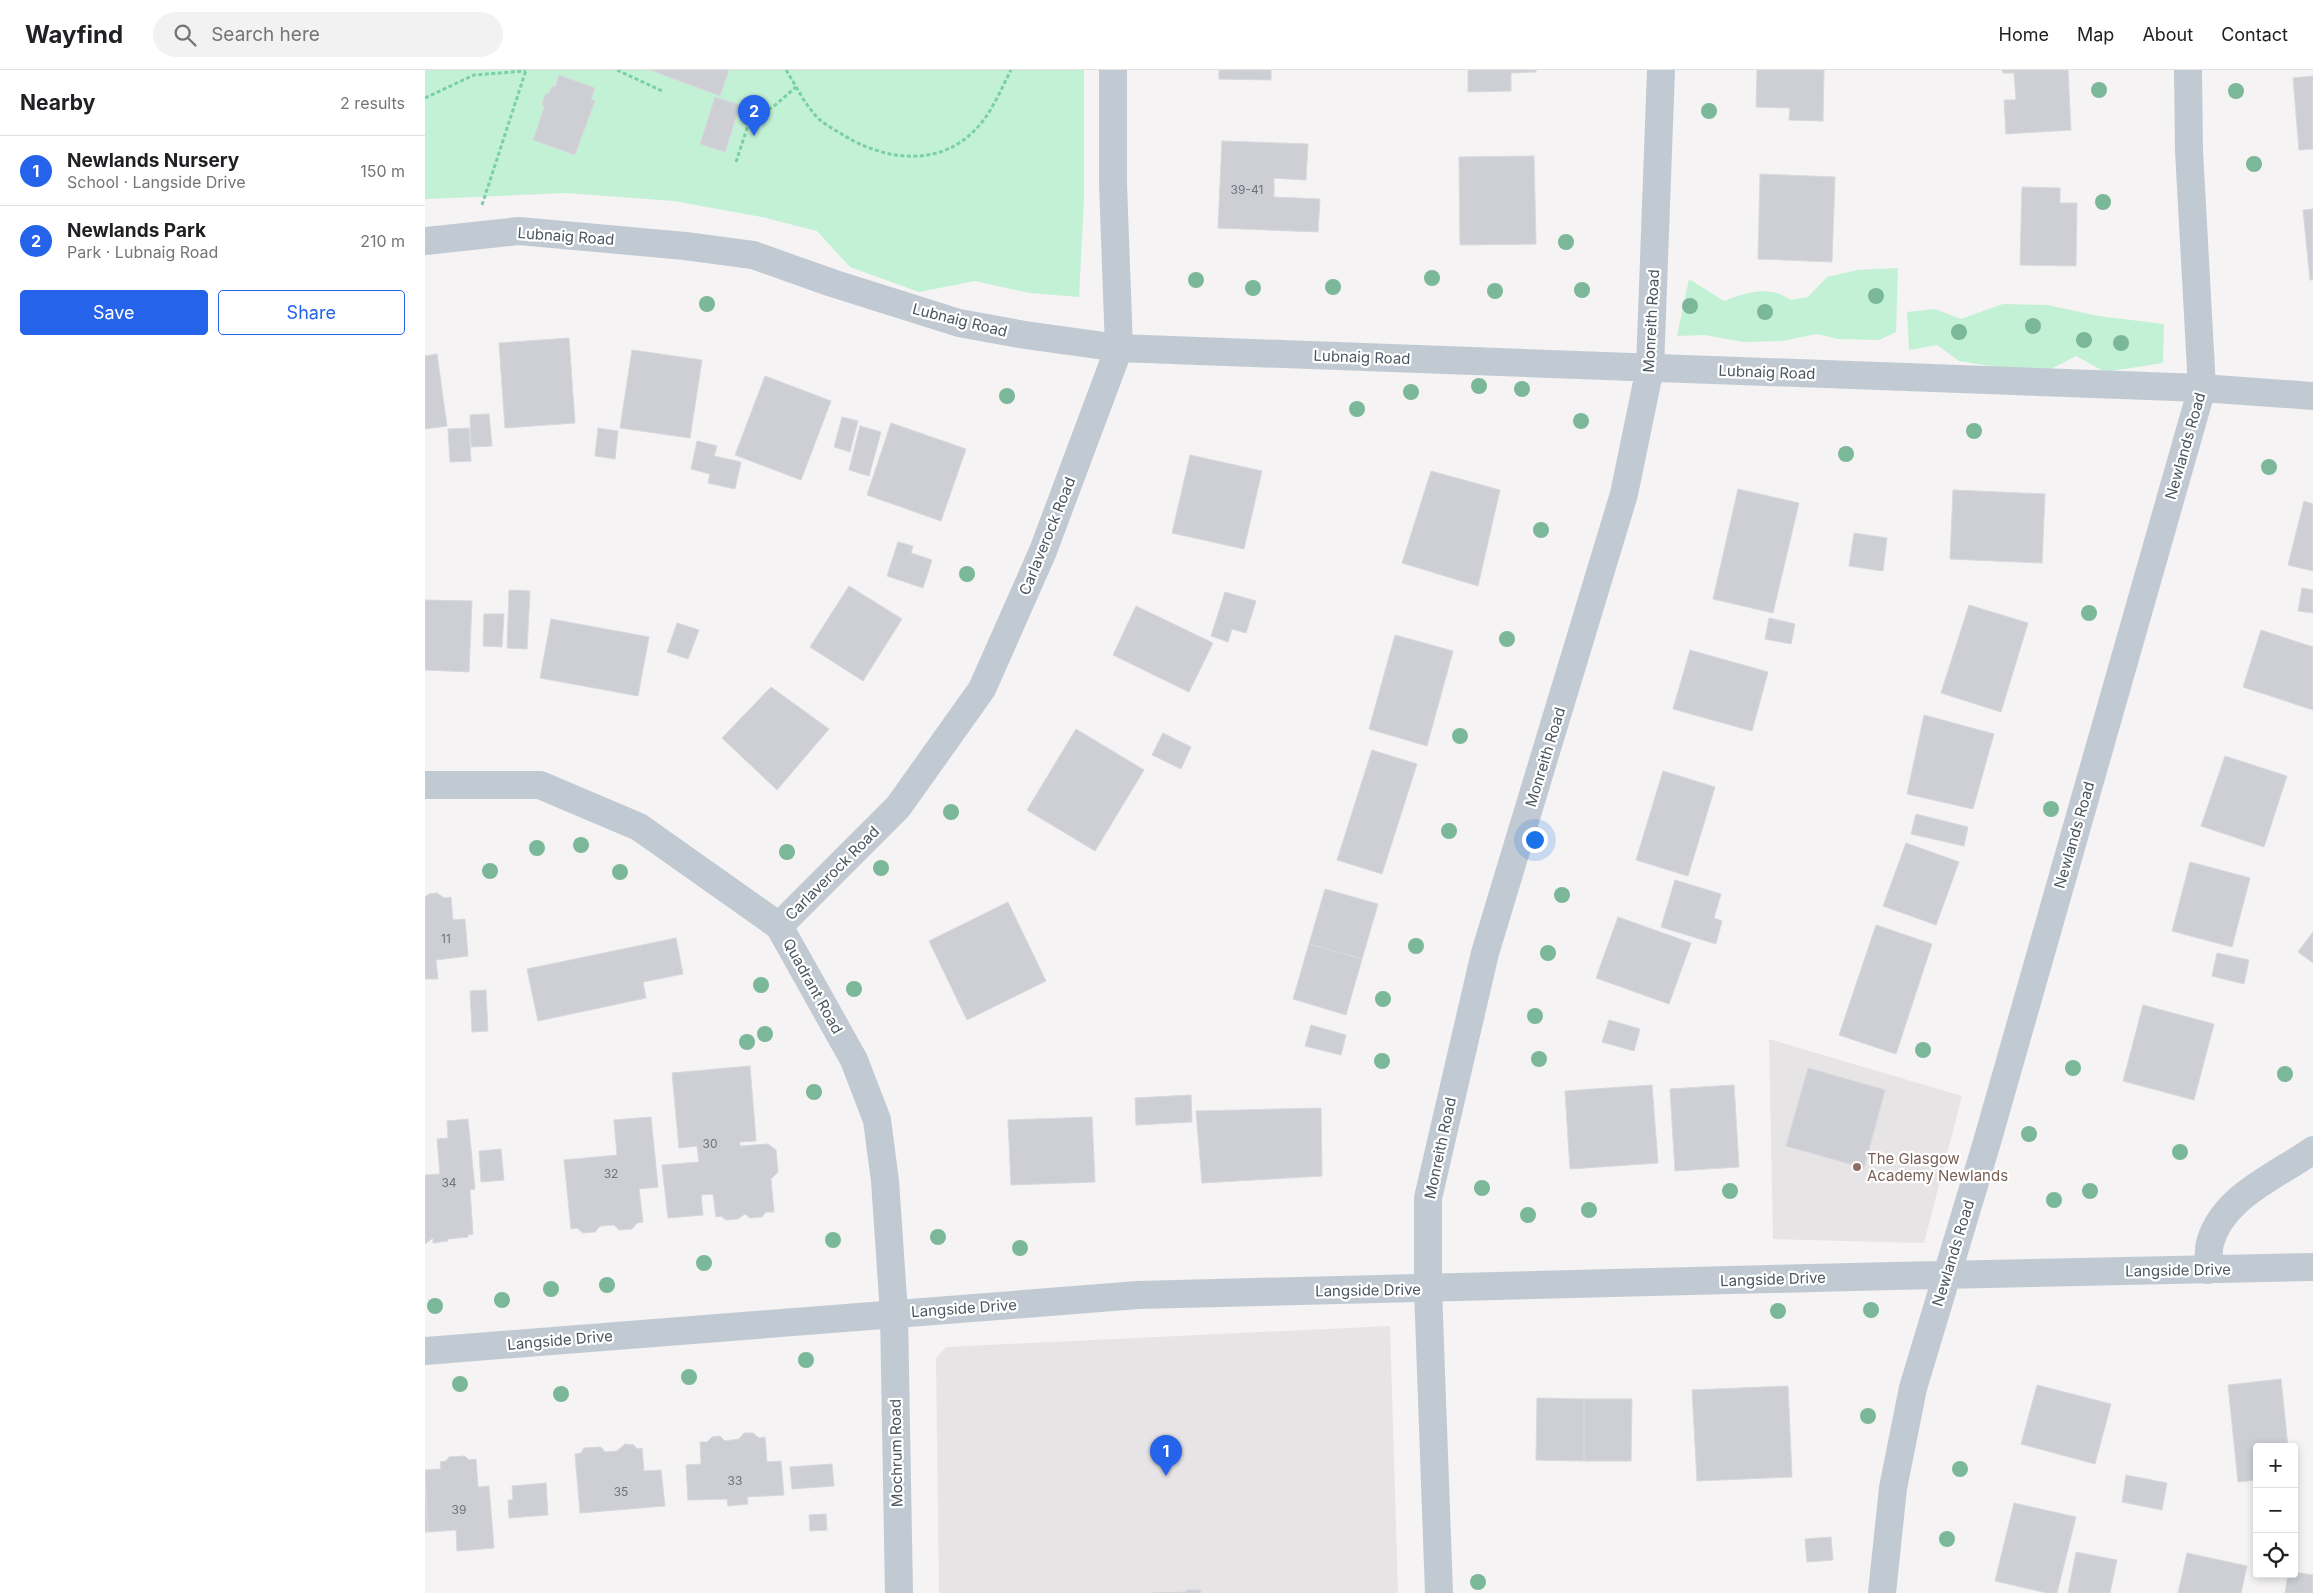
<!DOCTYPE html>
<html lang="en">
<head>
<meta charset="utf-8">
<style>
  body { margin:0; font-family:Inter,sans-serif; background:#f2f2f2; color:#202124 }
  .controls { position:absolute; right:15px; bottom:15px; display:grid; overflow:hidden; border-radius:5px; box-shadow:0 2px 8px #0003 }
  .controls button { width:45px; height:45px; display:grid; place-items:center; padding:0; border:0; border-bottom:1px solid #e0e0e0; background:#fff; color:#202124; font:25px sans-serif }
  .you { position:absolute; left:1109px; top:769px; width:18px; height:18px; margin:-12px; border:4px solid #fff; border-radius:50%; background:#1a73e8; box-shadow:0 0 0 8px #1a73e833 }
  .badge { display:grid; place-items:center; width:32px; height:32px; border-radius:50%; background:#2563eb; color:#fff; font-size:16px; font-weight:700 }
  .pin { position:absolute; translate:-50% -41px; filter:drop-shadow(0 1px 2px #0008) }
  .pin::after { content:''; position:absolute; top:26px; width:18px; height:15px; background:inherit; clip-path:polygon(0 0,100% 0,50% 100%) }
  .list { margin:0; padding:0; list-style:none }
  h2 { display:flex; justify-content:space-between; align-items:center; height:65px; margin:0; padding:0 20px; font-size:21px }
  h2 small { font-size:16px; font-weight:400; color:#757577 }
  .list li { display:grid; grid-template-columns:32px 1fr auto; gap:15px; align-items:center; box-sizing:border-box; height:70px; padding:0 20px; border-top:1px solid #e0e0e0 }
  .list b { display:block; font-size:19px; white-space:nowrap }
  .list p { margin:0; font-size:16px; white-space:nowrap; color:#757577 }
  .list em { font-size:16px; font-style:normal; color:#757577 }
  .actions { display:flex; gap:10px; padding:15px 20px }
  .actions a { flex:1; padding:11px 0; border:1px solid #2563eb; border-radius:5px; text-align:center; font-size:18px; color:#2563eb }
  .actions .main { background:#2563eb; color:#fff }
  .icon { flex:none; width:28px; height:28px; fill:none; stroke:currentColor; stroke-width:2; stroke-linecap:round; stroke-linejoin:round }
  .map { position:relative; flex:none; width:1888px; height:1523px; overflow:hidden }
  header { display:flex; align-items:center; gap:30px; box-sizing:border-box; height:70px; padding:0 25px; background:#fff; border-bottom:1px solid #e0e0e0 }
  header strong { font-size:24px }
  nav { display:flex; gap:28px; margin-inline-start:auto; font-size:18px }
  .search { width:350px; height:45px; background:#f2f2f2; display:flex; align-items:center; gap:12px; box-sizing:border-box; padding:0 18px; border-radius:28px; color:#757577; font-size:19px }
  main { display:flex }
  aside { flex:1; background:#fff }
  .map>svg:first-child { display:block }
</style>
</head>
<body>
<header>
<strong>Wayfind</strong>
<div class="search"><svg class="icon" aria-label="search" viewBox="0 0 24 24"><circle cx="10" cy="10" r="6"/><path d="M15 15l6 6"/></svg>Search here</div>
<nav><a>Home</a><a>Map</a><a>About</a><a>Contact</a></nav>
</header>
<main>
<aside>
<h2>Nearby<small>2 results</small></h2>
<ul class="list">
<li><span class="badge">1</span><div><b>Newlands Nursery</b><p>School · Langside Drive</p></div><em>150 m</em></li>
<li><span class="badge">2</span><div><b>Newlands Park</b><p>Park · Lubnaig Road</p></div><em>210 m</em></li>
</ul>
<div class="actions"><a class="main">Save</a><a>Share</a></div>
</aside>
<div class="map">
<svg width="1888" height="1523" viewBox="0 0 1888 1523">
  <rect width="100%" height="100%" fill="#f5f3f3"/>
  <!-- education -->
  <path fill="#e6e4e5" d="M1344,969L1537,1026L1499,1173L1348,1169Z
    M965,1256L973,1523H514L511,1288L521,1277Z"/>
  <!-- green -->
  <path fill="#c3f1d5" d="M0,0H659V128L654,227L605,223L550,211L494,222L425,197L392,161L337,147L249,131L141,123L0,129Z
    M1473,198L1471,262L1454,270L1413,269L1392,264L1357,271L1319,272L1279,265L1252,266L1264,209L1299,231C1323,222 1344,215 1366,230L1383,227L1402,207L1433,200Z
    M1578,234L1623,235L1673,246L1739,254L1738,293L1680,302L1651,286L1626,299L1576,298L1534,291L1512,275L1484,280L1482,242L1510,239L1536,249Z"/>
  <!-- building -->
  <path fill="#cdcfd5" stroke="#d7d9de" d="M225,0H304L295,26Z
    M794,0H846V10L794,9Z
    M1043,0H1111V2L1086,3V21L1043,22Z
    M1332,0H1399L1398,51L1364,50L1365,38L1331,37Z
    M1577,0H1643L1646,60L1581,64L1579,30H1591L1589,3H1578Z
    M134,5L170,18L166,30L170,31L150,85L108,70L119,38L117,34L120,25L124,23L127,16L130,17Z
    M1888,6V79L1874,80L1868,8Z
    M290,27L315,35L300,82L275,74Z
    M797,71L883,74L881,110L849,108V127L895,129L893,162L793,158Z
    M1109,86L1111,174L1035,175L1034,87Z
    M1335,104L1410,107L1407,192L1333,189Z
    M1597,117L1635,118V133H1652L1651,196L1595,195Z
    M1888,139V210H1885L1878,140Z
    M144,268L150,353L80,358L74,273Z
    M207,280L277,290L265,368L195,358Z
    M12,284L22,356L0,359V286Z
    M340,306L406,331L376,410L310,385Z
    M64,344L67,376L46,377L45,345Z
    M417,347L433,351L425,382L409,377Z
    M466,353L541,379L516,451L442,425Z
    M435,356L456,362L444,406L424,400Z
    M44,358L46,391L25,392L23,359Z
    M173,358L193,361L190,389L170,386Z
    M272,371L292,376L289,386L316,392L310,419L283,413L285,404L266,399Z
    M765,385L837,401L819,479L747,463Z
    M1006,401L1075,420L1053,516L977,493Z
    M1313,419L1374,433L1348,543L1288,529Z
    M1528,420L1620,424L1617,493L1525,489Z
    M1879,431L1888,434V501L1863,495Z
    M1429,463L1462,468L1458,501L1424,496Z
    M473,472L488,476L486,483L507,490L498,518L462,506Z
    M424,516L477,549L438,611L385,577Z
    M1877,518L1888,520V543L1873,541Z
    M84,520L105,521L102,579L82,578Z
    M800,522L831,531L821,563L807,559L803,572L786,566Z
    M0,530L47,531L44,602L0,600Z
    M1544,535L1603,553L1576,642L1516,623Z
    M711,536L788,573L764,622L688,585Z
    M59,544H79L77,577L58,576Z
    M1344,548L1370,554L1366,574L1340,569Z
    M126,549L224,567L213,626L115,608Z
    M252,553L274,560L263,589L242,582Z
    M1836,560L1888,577V640L1818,617Z
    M970,565L1028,581L1002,676L944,659Z
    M1265,580L1343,602L1327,661L1248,639Z
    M346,617L404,659L352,720L297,668Z
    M1499,645L1569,664L1548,739L1482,724Z
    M651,659L719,700L670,781L602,740Z
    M738,663L766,677L756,699L727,685Z
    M947,680L992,694L957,804L912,790Z
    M1800,686L1862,706L1839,777L1776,756Z
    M1238,701L1290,717L1263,806L1211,790Z
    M1491,744L1543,757L1539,776L1486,764Z
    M1481,773L1534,792L1511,855L1458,836Z
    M1765,792L1825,808L1807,877L1747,861Z
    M1250,810L1296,824L1289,848L1297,851L1291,874L1236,857Z
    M900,819L953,834L937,889L884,874Z
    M12,823L19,828L26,827L28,850L40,849L43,886L11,890L13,909H0V827L4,824Z
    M583,832L621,911L542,950L504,871Z
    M1193,847L1266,873L1244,934L1171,908Z
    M1451,855L1507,874L1471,984L1414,965Z
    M1888,862V893L1873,882Z
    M251,868L258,904L218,912L221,928L113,951L102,899Z
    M884,874L937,889L921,945L868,929Z
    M1792,883L1824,890L1819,914L1787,906Z
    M61,920L63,961L47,962L45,921Z
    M1718,935L1789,954L1769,1030L1698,1011Z
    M1184,950L1215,959L1209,981L1177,972Z
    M886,955L921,965L916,985L880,976Z
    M325,996L331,1071L315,1072V1076L343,1074L351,1080L353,1102L346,1109L349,1142H341L337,1147L325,1148L320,1144L313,1149L301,1150L296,1146L291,1147L288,1124L276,1125L278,1145L243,1148L237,1095L274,1092L272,1076L254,1078L247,1003Z
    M1383,998L1460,1020L1439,1098L1361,1076Z
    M1227,1015L1233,1093L1145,1099L1140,1021Z
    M1309,1015L1314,1097L1250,1101L1245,1019Z
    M766,1025L767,1052L711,1055L710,1028Z
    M896,1038L897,1106L777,1113L771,1041Z
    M226,1047L233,1117L214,1119L218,1152L212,1153L207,1159L194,1160L189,1155L175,1156L170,1162L158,1163L152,1158L146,1159L139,1090L192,1085L189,1050Z
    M667,1047L670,1112L586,1115L583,1050Z
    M43,1049L50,1119L45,1120L48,1164L43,1165V1167L23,1169V1171L8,1173V1168L0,1174V1105L15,1104L12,1069L23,1068L22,1051Z
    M76,1079L79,1110L56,1112L54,1081Z
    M1856,1309L1863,1377H1832V1410L1813,1412L1803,1315Z
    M1612,1315L1686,1334L1670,1394L1596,1374Z
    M1363,1316L1367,1407L1272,1411L1267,1320Z
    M1112,1328L1159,1329V1391L1111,1390Z
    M1159,1329H1207L1206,1391H1159Z
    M319,1363H328L334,1368L340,1367L342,1392L356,1391L359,1425L322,1427L323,1434L303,1436L302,1429L263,1430L261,1395L276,1394L275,1372H282L287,1367L295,1366L300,1371L314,1369Z
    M200,1374L209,1375L212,1379L217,1378L219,1401L236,1400L240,1436L155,1443L150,1384L156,1383L159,1378L176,1377L180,1382L192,1381Z
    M40,1386L44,1390L51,1389L53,1417L64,1416L69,1478L32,1481L31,1460L3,1462L0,1400L16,1399L15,1392L21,1391L24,1387Z
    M407,1394L409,1416L367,1419L365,1397Z
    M1701,1405L1742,1413L1737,1440L1697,1432Z
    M121,1413L123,1445L84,1448L83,1430H88L87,1416Z
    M0,1421L3,1462H0Z
    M1589,1433L1651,1447L1632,1523H1622L1570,1511Z
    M401,1444L402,1460L385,1461L384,1445Z
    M1406,1467L1408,1490L1382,1492L1380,1469Z
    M1651,1482L1692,1490L1685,1523H1643Z
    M1762,1483L1822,1496L1816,1523H1753Z
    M1869,1502L1888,1505V1523H1860L1863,1504H1869Z
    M761,1520H776V1523H726L761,1522Z"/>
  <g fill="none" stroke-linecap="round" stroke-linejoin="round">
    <!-- path -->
    <path stroke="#7ad0a6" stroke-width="3" stroke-dasharray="4 2.5" stroke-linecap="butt" d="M192,0L237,21
      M361,0C372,17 380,36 395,50C401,55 408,59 415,63C455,89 510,99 548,62C566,45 575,21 586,0
      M0,28L49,5L101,1
      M311,92L324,52L349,36L371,17
      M57,135L101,0"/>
    <!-- minor -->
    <path stroke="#c1cad2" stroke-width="28" d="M0,171L94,161L260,176L328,185L407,213L534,253L600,265L694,278L1777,318L1888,326
      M0,715H115L214,757L354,856L429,990L452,1050L460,1111L469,1243L474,1523
      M354,856L473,737L557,619L618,481L694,278L688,114V0
      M1783,1200C1784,1191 1783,1181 1785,1173C1798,1126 1852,1106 1888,1080
      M1014,1523L1003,1219V1128L1060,883L1199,424L1225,298L1236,0"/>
    <!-- tertiary -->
    <path stroke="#c1cad2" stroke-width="28" d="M0,1281L713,1225L1467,1206L1888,1197
      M1457,1523L1468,1418L1488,1318L1562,1072L1777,318L1764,81L1763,0"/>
  </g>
  <!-- trees -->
  <g fill="#7bb799">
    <circle cx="1674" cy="20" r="8"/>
    <circle cx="1811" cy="21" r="8"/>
    <circle cx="1284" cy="41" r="8"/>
    <circle cx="1829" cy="94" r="8"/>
    <circle cx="1678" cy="132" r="8"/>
    <circle cx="1141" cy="172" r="8"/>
    <circle cx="1007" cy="208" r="8"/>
    <circle cx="771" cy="210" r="8"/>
    <circle cx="908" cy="217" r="8"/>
    <circle cx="828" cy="218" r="8"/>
    <circle cx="1157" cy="220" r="8"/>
    <circle cx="1070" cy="221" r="8"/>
    <circle cx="1451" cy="226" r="8"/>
    <circle cx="282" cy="234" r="8"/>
    <circle cx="1265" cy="236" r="8"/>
    <circle cx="1340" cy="242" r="8"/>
    <circle cx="1608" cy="256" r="8"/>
    <circle cx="1534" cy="262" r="8"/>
    <circle cx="1659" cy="270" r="8"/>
    <circle cx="1696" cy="273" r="8"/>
    <circle cx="1054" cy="316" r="8"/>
    <circle cx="1097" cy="319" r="8"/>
    <circle cx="986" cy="322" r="8"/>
    <circle cx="582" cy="326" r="8"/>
    <circle cx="932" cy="339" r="8"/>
    <circle cx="1156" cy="351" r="8"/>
    <circle cx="1549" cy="361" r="8"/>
    <circle cx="1421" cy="384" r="8"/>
    <circle cx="1844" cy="397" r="8"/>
    <circle cx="1116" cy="460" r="8"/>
    <circle cx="542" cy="504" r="8"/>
    <circle cx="1664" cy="543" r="8"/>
    <circle cx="1082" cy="569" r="8"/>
    <circle cx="1035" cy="666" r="8"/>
    <circle cx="1626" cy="739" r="8"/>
    <circle cx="526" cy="742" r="8"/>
    <circle cx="1024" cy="761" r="8"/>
    <circle cx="156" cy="775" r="8"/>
    <circle cx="112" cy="778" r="8"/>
    <circle cx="362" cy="782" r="8"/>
    <circle cx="456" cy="798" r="8"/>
    <circle cx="65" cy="801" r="8"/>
    <circle cx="195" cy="802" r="8"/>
    <circle cx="1137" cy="825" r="8"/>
    <circle cx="991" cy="876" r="8"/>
    <circle cx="1123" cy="883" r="8"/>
    <circle cx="336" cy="915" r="8"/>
    <circle cx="429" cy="919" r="8"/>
    <circle cx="958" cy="929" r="8"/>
    <circle cx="1110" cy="946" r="8"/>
    <circle cx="340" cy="964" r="8"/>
    <circle cx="322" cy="972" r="8"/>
    <circle cx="1498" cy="980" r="8"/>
    <circle cx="1114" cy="989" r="8"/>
    <circle cx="957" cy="991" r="8"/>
    <circle cx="1648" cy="998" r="8"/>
    <circle cx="1860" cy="1004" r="8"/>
    <circle cx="389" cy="1022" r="8"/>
    <circle cx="1604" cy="1064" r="8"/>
    <circle cx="1755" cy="1082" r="8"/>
    <circle cx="1057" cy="1118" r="8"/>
    <circle cx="1305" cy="1121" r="8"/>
    <circle cx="1665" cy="1121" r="8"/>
    <circle cx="1629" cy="1130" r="8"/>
    <circle cx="1164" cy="1140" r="8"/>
    <circle cx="1103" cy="1145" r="8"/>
    <circle cx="513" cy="1167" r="8"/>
    <circle cx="408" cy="1170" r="8"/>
    <circle cx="595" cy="1178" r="8"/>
    <circle cx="279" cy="1193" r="8"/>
    <circle cx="182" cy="1215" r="8"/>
    <circle cx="126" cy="1219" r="8"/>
    <circle cx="77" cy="1230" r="8"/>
    <circle cx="10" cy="1236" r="8"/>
    <circle cx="1446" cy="1240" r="8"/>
    <circle cx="1353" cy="1241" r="8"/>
    <circle cx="381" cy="1290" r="8"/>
    <circle cx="264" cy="1307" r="8"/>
    <circle cx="35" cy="1314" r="8"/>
    <circle cx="136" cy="1324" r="8"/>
    <circle cx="1443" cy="1346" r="8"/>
    <circle cx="1535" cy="1399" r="8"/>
    <circle cx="1522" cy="1469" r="8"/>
    <circle cx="1053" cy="1512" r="8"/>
  </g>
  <!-- markers -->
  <circle fill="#8d6e63" stroke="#fff" stroke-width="2" cx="1432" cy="1097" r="5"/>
  <g text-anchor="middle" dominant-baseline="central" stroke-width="4.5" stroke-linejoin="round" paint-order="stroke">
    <!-- number labels -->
    <g font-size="12" fill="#6b747e">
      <text x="822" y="119">39-41</text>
      <text x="21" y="868">11</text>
      <text x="285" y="1073">30</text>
      <text x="186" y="1103">32</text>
      <text x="24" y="1112">34</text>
      <text x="310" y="1410">33</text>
      <text x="196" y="1421">35</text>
      <text x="34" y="1439">39</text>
    </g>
    <!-- street labels -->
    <g font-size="15" fill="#4a5661" stroke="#fff">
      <text transform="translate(141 166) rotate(4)">Lubnaig Road</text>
      <text transform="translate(535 250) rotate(14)">Lubnaig Road</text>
      <text transform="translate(1226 251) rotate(-87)">Monreith Road</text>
      <text transform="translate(937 287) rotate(2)">Lubnaig Road</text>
      <text transform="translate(1342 302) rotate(2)">Lubnaig Road</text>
      <text transform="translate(1760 376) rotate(-74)">Newlands Road</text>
      <text transform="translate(622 466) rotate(-68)">Carlaverock Road</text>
      <text transform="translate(1120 687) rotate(-73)">Monreith Road</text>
      <text transform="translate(1649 765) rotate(-74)">Newlands Road</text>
      <text transform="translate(407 803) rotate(-45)">Carlaverock Road</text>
      <text transform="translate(388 916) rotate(61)">Quadrant Road</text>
      <text transform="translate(1015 1078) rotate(-78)">Monreith Road</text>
      <text transform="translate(1528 1183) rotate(-73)">Newlands Road</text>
      <text transform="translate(1753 1200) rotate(-1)">Langside Drive</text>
      <text transform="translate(1348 1209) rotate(-2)">Langside Drive</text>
      <text transform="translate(943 1220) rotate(-1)">Langside Drive</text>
      <text transform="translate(539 1238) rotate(-4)">Langside Drive</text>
      <text transform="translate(135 1270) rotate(-5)">Langside Drive</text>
      <text transform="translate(471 1383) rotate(-91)">Mochrum Road</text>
    </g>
    <!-- education labels -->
    <g font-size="15" fill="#785e54" stroke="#fff" text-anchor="start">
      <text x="1442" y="1088">The Glasgow<tspan x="1442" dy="17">Academy Newlands</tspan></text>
    </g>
  </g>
</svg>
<div class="controls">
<button>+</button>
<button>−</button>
<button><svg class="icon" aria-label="locate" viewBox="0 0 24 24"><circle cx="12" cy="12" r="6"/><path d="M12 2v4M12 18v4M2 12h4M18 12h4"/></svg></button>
</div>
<div class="you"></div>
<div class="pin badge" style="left:741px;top:1406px">1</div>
<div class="pin badge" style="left:329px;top:66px">2</div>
</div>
</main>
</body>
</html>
